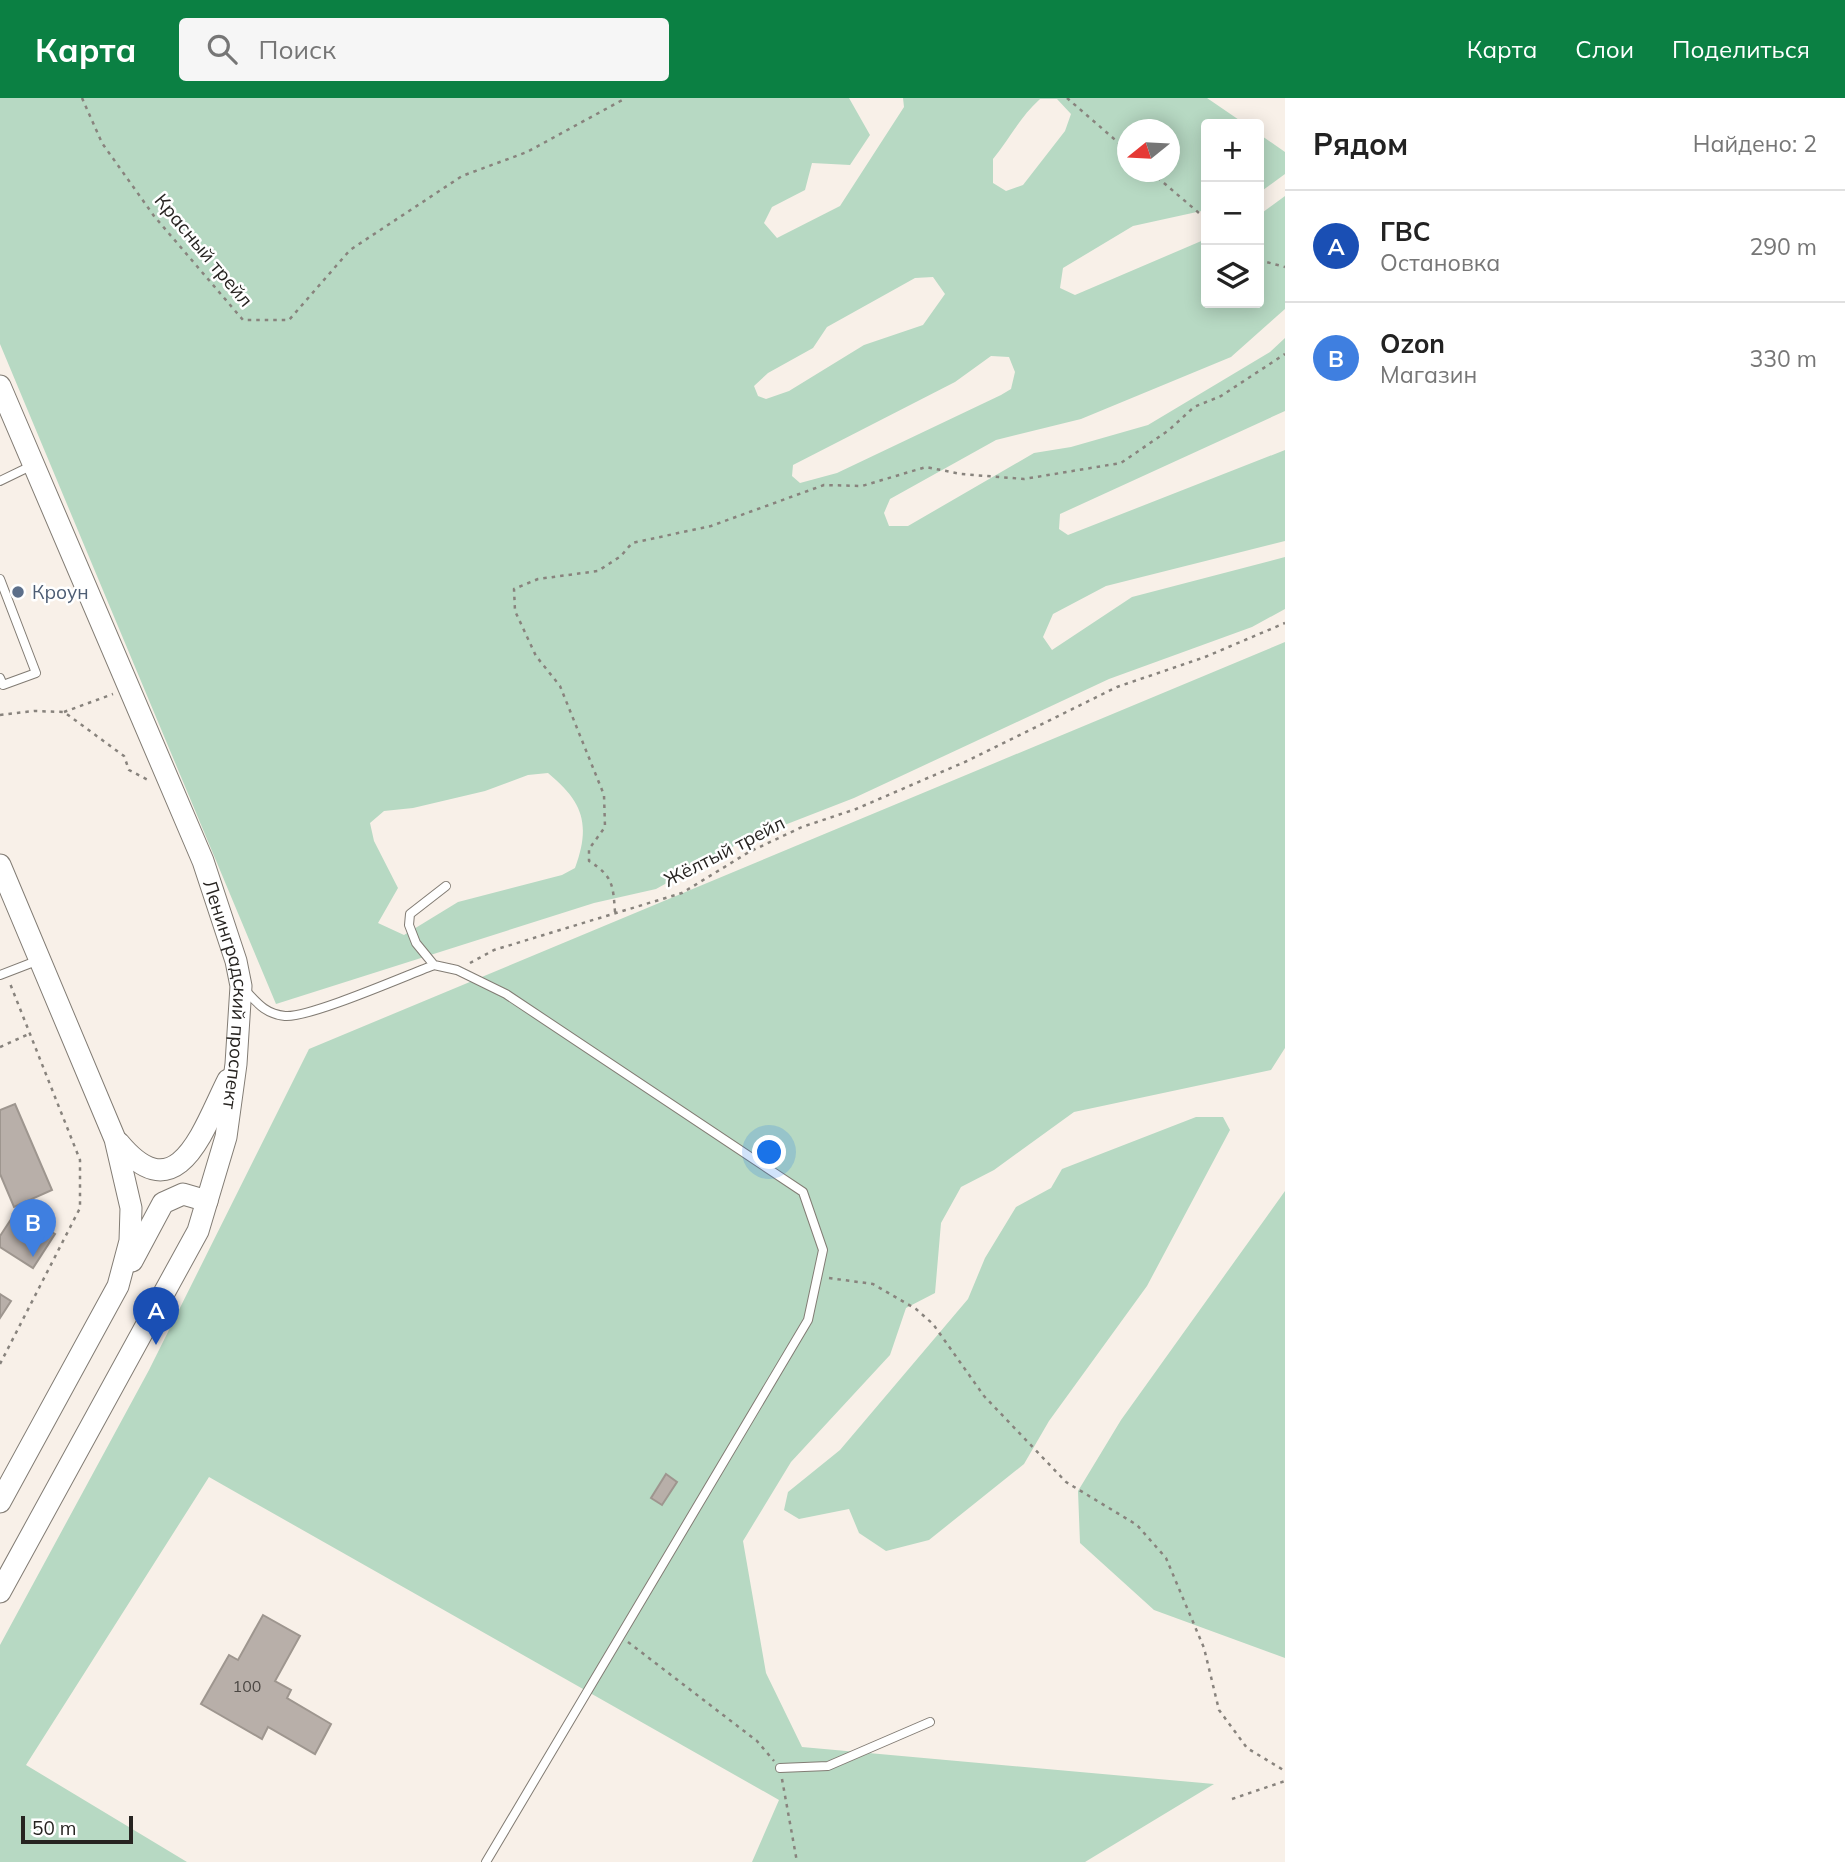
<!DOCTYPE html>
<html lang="ru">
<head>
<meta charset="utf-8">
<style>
  body { margin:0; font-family:Mulish,sans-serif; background:#f6f6f6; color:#222 }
  .controls { position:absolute; right:21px; top:21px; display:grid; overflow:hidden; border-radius:7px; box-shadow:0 4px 18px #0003 }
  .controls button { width:63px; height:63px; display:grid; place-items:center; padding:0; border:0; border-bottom:2px solid #e0e0e0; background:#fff; color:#222; font:35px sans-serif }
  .compass { position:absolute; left:1117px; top:21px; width:63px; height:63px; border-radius:50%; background:#fff; box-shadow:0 4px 18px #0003; rotate:252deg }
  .scale { position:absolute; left:21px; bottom:18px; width:112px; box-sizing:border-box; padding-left:7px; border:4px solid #272421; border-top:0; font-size:19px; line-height:24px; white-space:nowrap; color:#272421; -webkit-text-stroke:5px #fff; paint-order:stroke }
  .you { position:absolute; left:770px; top:1055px; width:24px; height:24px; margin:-18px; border:5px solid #fff; border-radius:50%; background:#1a73e8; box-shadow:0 0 0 10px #1a73e833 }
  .badge { display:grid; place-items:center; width:46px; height:46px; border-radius:50%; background:#0b8043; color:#fff; font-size:23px; font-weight:700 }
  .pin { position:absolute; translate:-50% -58px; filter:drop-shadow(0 2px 4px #0008) }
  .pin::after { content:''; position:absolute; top:37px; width:24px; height:21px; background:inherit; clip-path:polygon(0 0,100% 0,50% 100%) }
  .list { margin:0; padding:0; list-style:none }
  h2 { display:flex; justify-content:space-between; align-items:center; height:91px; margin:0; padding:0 28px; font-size:30px }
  h2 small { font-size:23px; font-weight:400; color:#767676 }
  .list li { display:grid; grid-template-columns:46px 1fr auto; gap:21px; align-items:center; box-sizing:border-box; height:112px; padding:0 28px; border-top:2px solid #e0e0e0 }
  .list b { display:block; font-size:26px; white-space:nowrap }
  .list p { margin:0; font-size:23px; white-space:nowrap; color:#767676 }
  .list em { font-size:23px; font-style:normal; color:#767676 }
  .icon { flex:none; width:38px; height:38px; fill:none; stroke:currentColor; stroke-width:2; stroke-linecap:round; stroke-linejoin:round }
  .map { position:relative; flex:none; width:1285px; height:1764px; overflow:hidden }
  header { display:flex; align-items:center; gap:42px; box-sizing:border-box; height:98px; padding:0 35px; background:#0b8043; color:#fff }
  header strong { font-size:33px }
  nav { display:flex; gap:38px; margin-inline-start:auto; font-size:24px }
  .search { width:490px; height:63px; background:#f6f6f6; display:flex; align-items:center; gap:18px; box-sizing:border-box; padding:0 24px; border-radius:7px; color:#767676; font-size:26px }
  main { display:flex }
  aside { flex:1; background:#fff }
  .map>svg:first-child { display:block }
</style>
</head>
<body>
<header>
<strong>Карта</strong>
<div class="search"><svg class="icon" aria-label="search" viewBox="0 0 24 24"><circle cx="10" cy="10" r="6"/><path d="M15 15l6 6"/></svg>Поиск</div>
<nav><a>Карта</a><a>Слои</a><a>Поделиться</a></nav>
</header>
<main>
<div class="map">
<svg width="1285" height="1764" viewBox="0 0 1285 1764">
  <rect width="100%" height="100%" fill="#f8f0e8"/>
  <!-- green -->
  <path fill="#b7d9c3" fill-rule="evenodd" d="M0,0H849L870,37L850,67L812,65L805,92L772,109L764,125L777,140L840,108L904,9L903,0H1207L1245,26H1206V112L1133,128L1063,170L1060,190L1075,197L1206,141V205H1259V117L1285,98V211L1231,259L1081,321L996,342L890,401L884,415L889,428H908L1034,355L1071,349L1148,327L1270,254L1285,240V313L1060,416L1059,431L1068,437L1285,352V443L1106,488L1053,516L1043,539L1052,552L1132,499L1285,459V511L1252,529L1109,581L854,700L743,743L656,791L594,805L276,906L0,246ZM1040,1H1057L1071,16L1065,33L1023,87L1006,93L993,85V61C1010,40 1020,19 1040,1ZM1128,32H1170V74H1128ZM933,179L945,196L923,227L864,247L789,293L766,301L758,298L754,288L768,275L813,250L827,229L915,180ZM991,258L1009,259L1015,274L1011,291L1001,297L837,375L800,385L792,378L793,367L955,284ZM548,675C583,704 591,726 575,770L562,777L458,804L404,837L378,825L398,790L374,743L370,725L384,713L413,710L485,693L528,677Z
    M1259,36L1285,54V76L1259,95Z
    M1285,544V950L1271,972L1074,1014L994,1072L961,1089L941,1125L935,1195L906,1210L890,1257L791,1364L743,1443L766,1575L802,1649L1214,1686L1085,1764H752L779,1702L209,1379L26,1667L187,1764H0V1547L149,1272L309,951Z
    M1196,1019H1223L1230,1032L1147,1188L1049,1323L1024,1366L929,1442L886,1453L859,1435L849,1411L799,1421L784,1412L788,1394L840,1352L968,1201L985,1160L1016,1109L1051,1090L1062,1071Z
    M1285,1093V1560L1154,1512L1080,1445L1078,1393L1121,1322Z"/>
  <!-- building -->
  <path fill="#b8afa9" stroke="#9e968f" stroke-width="2" d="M15,1006L52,1092L14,1109L0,1076V1012Z
    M17,1112L55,1136L33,1170L0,1149V1138Z
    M0,1196L11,1203L0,1220Z
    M666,1376L677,1384L662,1407L651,1400Z
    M263,1517L300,1538L275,1583L291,1592L287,1600L331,1626L315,1656L268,1629L262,1641L201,1606L229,1557L238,1562Z"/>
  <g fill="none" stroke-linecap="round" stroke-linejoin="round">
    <!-- lane casing -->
    <g stroke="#827c74" stroke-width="10">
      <path id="lane" d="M0,383L33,367
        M0,481L36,575L3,587L0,580
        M446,788L410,816L409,827L416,845L434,867L457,872L506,896L803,1094L823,1152L808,1222L486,1764
        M0,877L39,862
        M246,893C258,906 266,916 285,918C309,920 405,878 434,867
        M780,1670L828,1668L930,1624"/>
    </g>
    <!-- secondary casing -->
    <g stroke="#827c74" stroke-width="23">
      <g id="secondary">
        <path id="s1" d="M0,288L203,763L236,863L241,888L236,966L226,1039L198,1133L0,1494"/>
        <path d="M0,767L115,1041L131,1110L130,1143L118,1188L0,1404"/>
        <path d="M119,1045C178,1116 204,1029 228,982"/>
        <path d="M132,1163L163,1105L183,1096L207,1103"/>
      </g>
    </g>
    <!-- path -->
    <path stroke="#88837d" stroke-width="2.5" stroke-dasharray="3.5 5" stroke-linecap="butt" d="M82,0L102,45L154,118L243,222H289L350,152L462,78L527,54L626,0
      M1067,0L1128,53
      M1151,74L1206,121
      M1259,162L1285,169
      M64,614L113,596
      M0,617L34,613L64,614L124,658L129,672L150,683
      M615,814C613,787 613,778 589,763V751L605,729L604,697L560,588L536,558L515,513L514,491L538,481L598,473L621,458L632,445L711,428L824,387L862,388L926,369L961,376L1024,381L1121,365L1169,332L1194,309L1221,298L1285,256
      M470,865L494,852L682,795L749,754L802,729L856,711L967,663L1117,589L1205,559L1285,525
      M0,949L31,935
      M829,1180L873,1186L916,1211L933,1226L984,1298L1066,1384L1137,1427L1166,1460L1204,1550L1219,1612L1247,1650L1285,1673
      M0,1266L80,1110V1062L9,883
      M628,1544L757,1643L774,1663
      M782,1681L797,1764
      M1232,1701L1285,1683"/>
    <!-- lane -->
    <use href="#lane" stroke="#fff" stroke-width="8"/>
    <!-- secondary -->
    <use href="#secondary" stroke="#fff" stroke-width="21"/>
  </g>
  <!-- markers -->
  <circle fill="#5c6f8a" stroke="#fff" stroke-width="2.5" cx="18" cy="494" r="7"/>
  <g text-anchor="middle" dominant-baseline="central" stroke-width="5" stroke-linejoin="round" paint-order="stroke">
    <!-- number labels -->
    <g font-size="16" fill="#4b4743">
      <text x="247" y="1588">100</text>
    </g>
    <!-- street labels -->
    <g font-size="19" fill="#272421" stroke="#fff">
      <text transform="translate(204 152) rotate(50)">Красный трейл</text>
      <text transform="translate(724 753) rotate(-27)">Жёлтый трейл</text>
      <text stroke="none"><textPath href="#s1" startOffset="654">Ленинградский проспект</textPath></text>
    </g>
    <!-- service labels -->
    <g font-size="19" fill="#4e5e75" stroke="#fff" text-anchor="start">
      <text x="32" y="494">Кроун</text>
    </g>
  </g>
</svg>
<div class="controls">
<button>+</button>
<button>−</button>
<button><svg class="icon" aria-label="layers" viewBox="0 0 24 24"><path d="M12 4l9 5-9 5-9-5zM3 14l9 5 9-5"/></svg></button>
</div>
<svg class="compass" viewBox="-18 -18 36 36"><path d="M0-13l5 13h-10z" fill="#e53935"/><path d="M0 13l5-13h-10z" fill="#767676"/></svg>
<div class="scale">50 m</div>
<div class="you"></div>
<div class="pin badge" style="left:156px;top:1247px;background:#1a4fb4">A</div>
<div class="pin badge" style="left:33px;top:1159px;background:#3f7fe0">B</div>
</div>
<aside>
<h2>Рядом<small>Найдено: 2</small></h2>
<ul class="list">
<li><span class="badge" style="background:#1a4fb4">A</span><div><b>ГВС</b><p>Остановка</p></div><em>290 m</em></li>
<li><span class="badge" style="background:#3f7fe0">B</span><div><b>Ozon</b><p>Магазин</p></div><em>330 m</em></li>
</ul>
</aside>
</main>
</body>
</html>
